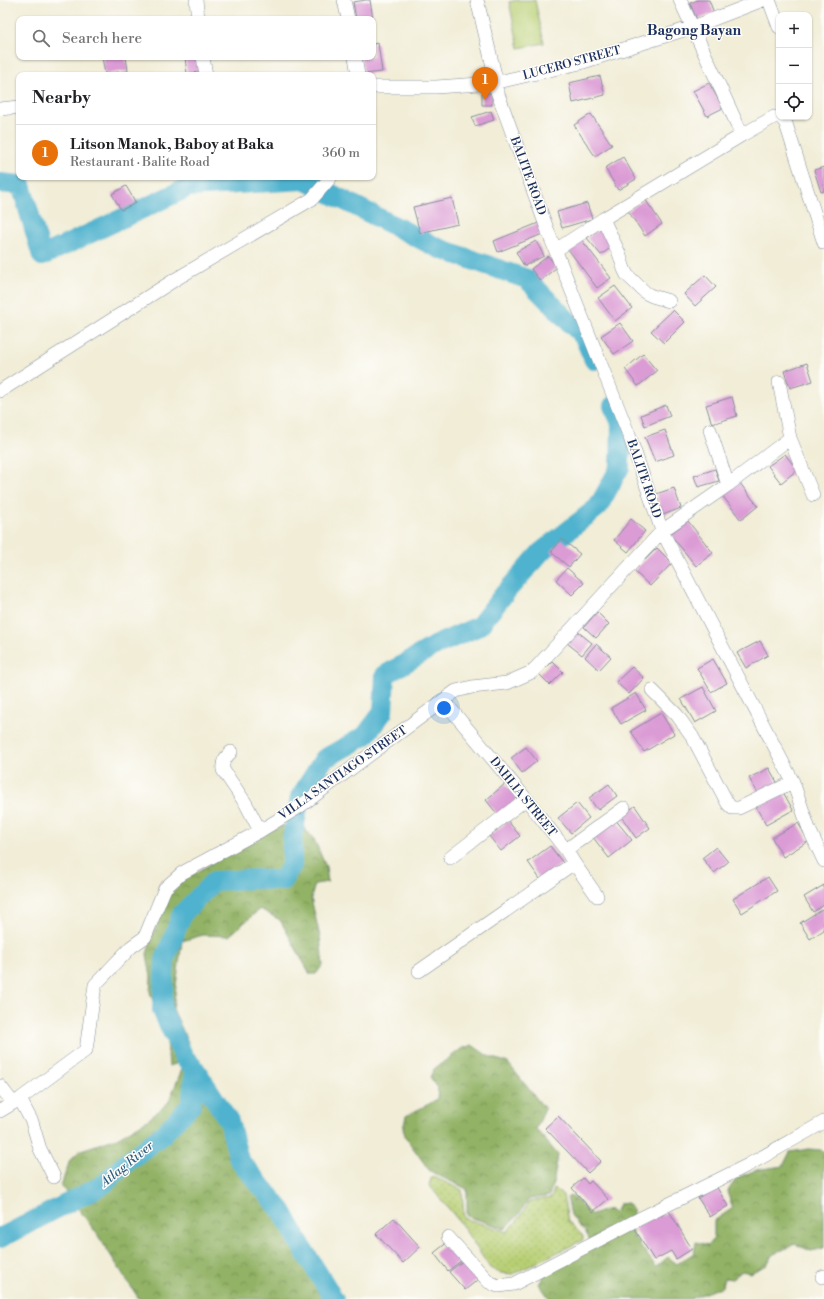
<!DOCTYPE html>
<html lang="en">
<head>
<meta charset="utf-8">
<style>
  body { margin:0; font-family:"Libre Bodoni",serif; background:#f2f2f2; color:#202124 }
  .controls { position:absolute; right:12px; top:12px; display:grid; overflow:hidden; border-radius:8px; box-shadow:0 1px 3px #0004 }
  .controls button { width:36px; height:36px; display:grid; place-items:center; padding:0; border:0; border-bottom:1px solid #e0e0e0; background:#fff; color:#202124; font:20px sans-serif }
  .you { position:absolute; left:444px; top:708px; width:14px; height:14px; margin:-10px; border:3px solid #fff; border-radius:50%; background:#1a73e8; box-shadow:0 0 0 6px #1a73e833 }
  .badge { display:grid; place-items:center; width:26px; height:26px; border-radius:50%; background:#0b8043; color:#fff; font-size:13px; font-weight:700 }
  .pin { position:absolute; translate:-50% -33px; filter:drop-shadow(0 1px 2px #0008) }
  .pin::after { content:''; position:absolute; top:21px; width:14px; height:12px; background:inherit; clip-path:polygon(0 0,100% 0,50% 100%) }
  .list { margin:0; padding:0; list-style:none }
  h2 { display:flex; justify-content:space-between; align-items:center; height:52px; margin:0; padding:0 16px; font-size:17px }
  h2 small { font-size:13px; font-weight:400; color:#757577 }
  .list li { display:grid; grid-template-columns:26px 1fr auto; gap:12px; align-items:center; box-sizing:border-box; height:56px; padding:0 16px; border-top:1px solid #e0e0e0 }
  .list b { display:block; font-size:15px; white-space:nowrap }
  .list p { margin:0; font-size:13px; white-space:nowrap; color:#757577 }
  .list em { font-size:13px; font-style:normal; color:#757577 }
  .icon { flex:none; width:22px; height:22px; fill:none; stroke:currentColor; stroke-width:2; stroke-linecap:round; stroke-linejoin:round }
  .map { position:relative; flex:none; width:824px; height:1299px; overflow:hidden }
  .search { position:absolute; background:#fff; box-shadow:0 1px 3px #0004; left:16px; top:16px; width:360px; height:44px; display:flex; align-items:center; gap:10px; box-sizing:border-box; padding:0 14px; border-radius:8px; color:#757577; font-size:15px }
  .panel { position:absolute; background:#fff; box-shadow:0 1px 3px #0004; left:16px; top:72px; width:360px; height:108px; border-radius:8px }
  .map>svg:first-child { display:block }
</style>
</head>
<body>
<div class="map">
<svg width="824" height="1299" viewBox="0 0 824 1299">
  <defs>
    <pattern id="grass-dots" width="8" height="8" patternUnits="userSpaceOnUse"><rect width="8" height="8" fill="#b8cf73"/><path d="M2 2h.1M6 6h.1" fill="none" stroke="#9eb266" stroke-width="1.8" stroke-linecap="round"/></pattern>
    <pattern id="forest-crowns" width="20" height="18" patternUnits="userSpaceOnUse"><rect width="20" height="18" fill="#92b265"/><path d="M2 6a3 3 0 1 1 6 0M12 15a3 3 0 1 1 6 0" fill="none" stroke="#769156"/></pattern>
  </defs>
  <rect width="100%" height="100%" fill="#fdfcf7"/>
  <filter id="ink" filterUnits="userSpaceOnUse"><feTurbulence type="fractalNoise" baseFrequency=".025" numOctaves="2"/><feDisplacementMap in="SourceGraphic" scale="8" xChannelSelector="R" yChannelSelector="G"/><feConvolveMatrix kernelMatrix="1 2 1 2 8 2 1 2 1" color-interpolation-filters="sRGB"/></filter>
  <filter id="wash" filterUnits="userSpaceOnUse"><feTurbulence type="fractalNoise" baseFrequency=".012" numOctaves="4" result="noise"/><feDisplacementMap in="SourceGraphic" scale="16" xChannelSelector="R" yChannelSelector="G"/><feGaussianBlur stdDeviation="0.9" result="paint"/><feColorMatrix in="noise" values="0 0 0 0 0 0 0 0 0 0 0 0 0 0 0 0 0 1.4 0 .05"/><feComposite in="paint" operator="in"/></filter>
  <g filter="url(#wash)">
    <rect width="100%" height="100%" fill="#f1edd7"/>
    <!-- grass -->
    <path fill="url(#grass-dots)" stroke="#6a7f68" d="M432,1176L462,1190L464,1218L507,1232L520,1217L530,1201L551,1198L554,1189L563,1195L568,1221L583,1236V1240L513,1274L500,1273L490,1268L459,1221L429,1185Z"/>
    <!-- forest -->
    <path fill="url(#forest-crowns)" stroke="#567062" d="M297,821L314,839L326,867L328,882L315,884L311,898L320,937L323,965L316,974H310L280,920L260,909L229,936L203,935L182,941L173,1009L188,1042L185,1045L187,1050L176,1064L169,1066L167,1043L150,992L151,977L147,954L153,934L171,893L186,878L269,831Z
      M472,1045L488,1056L508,1063L545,1109L536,1129L558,1155L554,1179L549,1196L529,1199L517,1217L505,1229L467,1216V1189L437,1175L429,1170L406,1138L403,1129L406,1116C416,1110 427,1106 437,1099L438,1088L430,1077L434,1069L461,1049Z
      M193,1058L234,1114L245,1154L343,1299H139L95,1231L61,1186L70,1160L81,1150L117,1138L149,1119L168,1103L183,1067Z
      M809,1149L821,1150L824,1153V1248L811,1251L795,1244L772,1255L767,1265L750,1273L742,1271L732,1279L725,1278L723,1286L690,1299H550L539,1284L545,1274L593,1246L585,1231L578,1225L571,1215L567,1197L571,1195L592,1215L609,1209L615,1213L619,1204L628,1203L633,1210L632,1234L656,1267L668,1257L677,1264L694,1253L696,1242L708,1245L714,1238V1221L733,1208L727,1192L737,1178L756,1170L783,1166L790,1152Z"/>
    <!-- pitch -->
    <path fill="#b8cf73" stroke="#6a7f68" d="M517,0H535L544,43L519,48L509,2Z"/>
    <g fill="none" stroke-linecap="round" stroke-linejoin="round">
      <!-- river -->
      <path stroke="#4fb2ce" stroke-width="20" d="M0,183L21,185L42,256L189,187L304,180L438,248L527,279L584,337L594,360
        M0,1238L104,1184L128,1161L162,1135L191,1105L195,1069
        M334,1299L306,1254L282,1211L239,1160L229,1121L195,1069L184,1057L162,1010L165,959L182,914L214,881L257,879L282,881L292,865V841L300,797L324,759L365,736L383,712L385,675L434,646L479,626L505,593L541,552L598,507L620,467L621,423L613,406"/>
    </g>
    <g id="blocks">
      <!-- building -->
      <path fill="#db9bd5" d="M366,0H370L373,19H356L353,2Z
        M698,0H709L714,13L697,20L690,3Z
        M378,43L382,72L364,74L361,57H373V44Z
        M102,57H126L128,71L105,74Z
        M185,57H203L205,71L187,74Z
        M600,76L605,95L573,103L569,83Z
        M709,83L723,108L707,116L693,91Z
        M482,93H492V105H482Z
        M491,111L494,120L475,126L472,117Z
        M591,114L612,145L595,156L574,125Z
        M623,157L636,179L618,190L605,168Z
        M824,167V191L821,192L814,170Z
        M126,186L136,203L121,210L112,194Z
        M452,198L458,224L420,233L413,207Z
        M645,199L662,224L645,236L628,211Z
        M587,203L592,219L562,228L557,212Z
        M541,222L545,233L498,252L494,241Z
        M601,228L614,245L601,255L587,238Z
        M581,239L611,278L597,288L568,249Z
        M536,241L544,256L524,266L516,252Z
        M548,256L557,267L540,281L531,269Z
        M705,275L716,287L695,306L684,294Z
        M615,286L632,308L615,321L598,298Z
        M673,310L685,322L664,343L651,331Z
        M620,323L633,341L614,354L601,336Z
        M643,354L657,371L638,386L625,369Z
        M807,363L813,381L790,388L784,371Z
        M732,397L737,416L712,424L706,405Z
        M666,405L670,416L645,426L641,415Z
        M665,430L674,455L655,462L645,437Z
        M785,454L797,470L781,483L768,466Z
        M715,469L719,481L698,487L694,476Z
        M739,482L758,506L741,520L722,495Z
        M674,488L681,508L663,515L656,494Z
        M631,519L645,531L628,552L614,540Z
        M688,521L713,553L696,566L670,534Z
        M562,539L580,554L569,567L551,552Z
        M657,548L672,563L650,586L634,571Z
        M567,568L584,583L572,595L556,580Z
        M597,612L609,624L596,638L584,627Z
        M577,631L592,643L582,655L567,643Z
        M760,641L768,655L746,668L737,653Z
        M596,644L611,657L599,670L585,657Z
        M713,659L727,683L711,692L697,668Z
        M552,661L563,672L550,685L539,674Z
        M632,667L644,678L629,694L616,682Z
        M703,687L716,711L695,723L681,699Z
        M636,693L646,710L621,724L611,708Z
        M661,713L674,734L644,752L631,731Z
        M526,747L537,761L522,773L511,758Z
        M769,768L778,784L759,795L749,778Z
        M505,784L518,799L498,815L486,800Z
        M609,784L617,796L598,810L589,798Z
        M783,792L793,810L766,825L756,807Z
        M577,803L589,818L571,833L558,818Z
        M635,806L650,828L636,838L621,816Z
        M614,818L632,840L609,858L592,836Z
        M508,821L520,836L501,851L489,836Z
        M798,823L809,841L783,857L772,838Z
        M550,846L563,863L540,879L528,862Z
        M716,847L728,862L714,873L702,858Z
        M768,877L777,891L742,913L733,899Z
        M824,885V905L813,912L804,897Z
        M824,908V930L810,939L800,923Z
        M558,1116L601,1161L588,1173L545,1128Z
        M583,1178L588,1184L591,1181L608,1199L593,1212L572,1188Z
        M716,1186L728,1206L710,1217L698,1198Z
        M669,1211L692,1249L676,1259L671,1251L654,1260L634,1228L659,1213L661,1216Z
        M394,1218L420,1247L403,1263L376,1234Z
        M449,1241L463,1259L448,1271L434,1253Z
        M464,1260L480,1278L465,1290L449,1272Z"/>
    </g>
  </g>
  <g filter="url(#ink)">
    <use href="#blocks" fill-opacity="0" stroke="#868e9a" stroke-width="1"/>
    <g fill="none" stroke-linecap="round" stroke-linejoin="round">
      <!-- minor casing -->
      <g stroke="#868e9a" stroke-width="14">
        <path id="minor" d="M196,0L198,19
          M344,0L348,19
          M477,0L495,75L494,83L549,234L629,435L662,531L793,782L809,829L824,861
          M680,0L742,135
          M769,0L779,27
          M203,57L206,75
          M355,57L358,75
          M373,87H436L494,83L580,63L693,27L763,0
          M0,109L19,107
          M603,219L619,253L624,269L627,275L646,293L652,296L669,301
          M556,250L603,219L742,135L774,117H781L786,124L824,243
          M779,382L790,438L813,495
          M0,391L176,279L312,199L331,177
          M710,430L728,485
          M652,690L677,715L692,736L728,804L732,808H739L793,782
          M444,701L526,799L566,850L574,863L597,896
          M231,752C225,758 222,761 223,770L246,804L260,831
          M566,850L624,808
          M450,858L526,799
          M419,971L574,863
          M0,1086L13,1103
          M20,1099L32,1122L40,1149L54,1177
          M0,1111L20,1099L86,1050L95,985L131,947L145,937L165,888L182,873L260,831L299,807L456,691L472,687L507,683L532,672L662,531L728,485L790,438
          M448,1237L489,1282L498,1286L514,1284L641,1218L748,1165L824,1122
          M822,1277L824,1276"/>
      </g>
      <!-- minor -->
      <use href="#minor" stroke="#fff" stroke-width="13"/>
    </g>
  </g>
  <g text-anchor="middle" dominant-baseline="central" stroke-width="3" stroke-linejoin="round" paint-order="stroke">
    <!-- street labels -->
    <g font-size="12" fill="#1b2f5e" stroke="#fdfcf7">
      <text transform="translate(572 63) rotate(-15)">LUCERO STREET</text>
      <text transform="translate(528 176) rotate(70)">BALITE ROAD</text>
      <text transform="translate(644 479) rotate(71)">BALITE ROAD</text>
      <text transform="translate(343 773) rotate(-35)">VILLA SANTIAGO STREET</text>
      <text transform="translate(523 797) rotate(51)">DAHLIA STREET</text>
    </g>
    <!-- water labels -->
    <g font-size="13" font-style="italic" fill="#2d5d85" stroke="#fdfcf7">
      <text transform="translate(127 1164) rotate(-39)">Atlag River</text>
    </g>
    <!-- quarter labels -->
    <g font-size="14" font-weight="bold" fill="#1b2f5e" stroke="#fdfcf7">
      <text x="694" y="31">Bagong Bayan</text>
    </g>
  </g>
</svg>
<div class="controls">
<button>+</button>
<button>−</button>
<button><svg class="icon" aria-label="locate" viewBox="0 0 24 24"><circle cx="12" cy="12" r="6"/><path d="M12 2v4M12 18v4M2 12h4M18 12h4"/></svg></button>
</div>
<div class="you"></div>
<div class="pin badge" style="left:485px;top:100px;background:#e8710a">1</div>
<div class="search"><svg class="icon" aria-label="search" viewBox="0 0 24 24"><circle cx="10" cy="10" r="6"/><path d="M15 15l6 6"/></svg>Search here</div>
<section class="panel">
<h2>Nearby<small></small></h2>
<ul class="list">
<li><span class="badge" style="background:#e8710a">1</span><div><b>Litson Manok, Baboy at Baka</b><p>Restaurant · Balite Road</p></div><em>360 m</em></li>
</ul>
</section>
</div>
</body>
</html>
